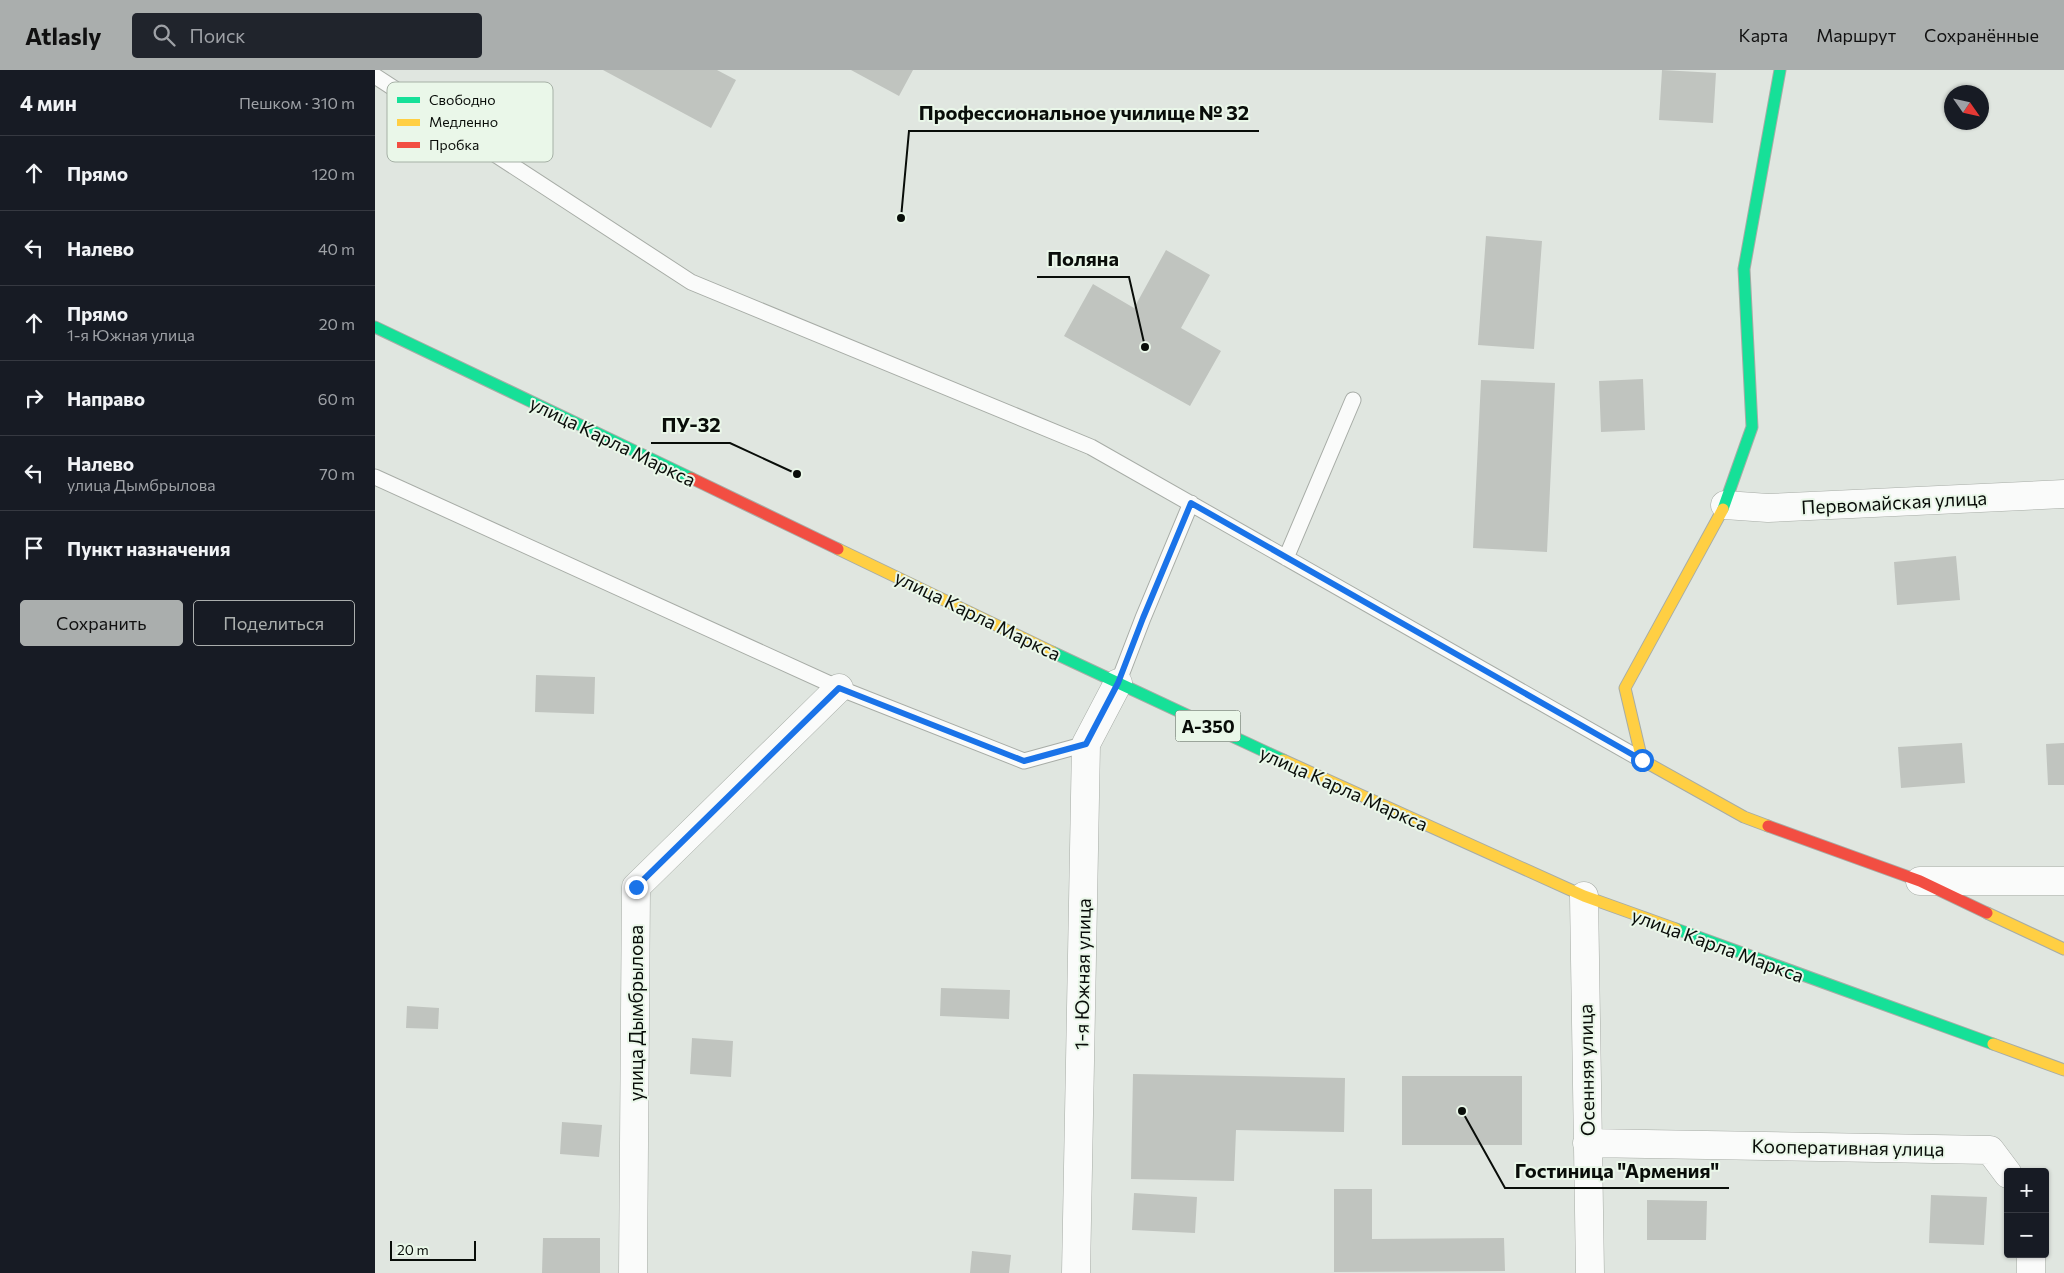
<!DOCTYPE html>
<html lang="ru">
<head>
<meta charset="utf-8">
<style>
  body { margin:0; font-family:Commissioner,sans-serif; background:#20242c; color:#f1f3f6 }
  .controls { position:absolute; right:15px; bottom:15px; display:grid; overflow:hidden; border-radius:5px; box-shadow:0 1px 4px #0004 }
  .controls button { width:45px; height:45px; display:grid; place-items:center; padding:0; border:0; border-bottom:1px solid #363941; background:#171b24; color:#f1f3f6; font:25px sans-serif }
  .compass { position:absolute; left:1569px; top:15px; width:45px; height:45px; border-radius:50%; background:#171b24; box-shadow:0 1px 4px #0004; rotate:124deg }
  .scale { position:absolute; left:15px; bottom:12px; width:86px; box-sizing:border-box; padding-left:5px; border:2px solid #090d09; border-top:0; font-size:14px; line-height:18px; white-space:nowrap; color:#090d09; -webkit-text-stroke:4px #eaf7e9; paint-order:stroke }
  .stop { position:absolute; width:15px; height:15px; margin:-11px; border:4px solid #1a73e8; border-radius:50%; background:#fff }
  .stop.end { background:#1a73e8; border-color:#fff; box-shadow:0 1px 5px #0008 }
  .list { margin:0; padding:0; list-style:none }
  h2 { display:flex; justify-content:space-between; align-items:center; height:65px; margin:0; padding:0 20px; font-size:21px }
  h2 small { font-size:16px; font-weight:400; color:#9ea1a6 }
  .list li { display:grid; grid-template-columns:32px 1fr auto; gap:15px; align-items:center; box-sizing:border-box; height:75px; padding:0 20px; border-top:1px solid #363941 }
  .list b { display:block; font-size:19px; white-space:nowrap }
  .list p { margin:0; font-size:16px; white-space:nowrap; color:#9ea1a6 }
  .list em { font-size:16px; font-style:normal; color:#9ea1a6 }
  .actions { display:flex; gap:10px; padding:15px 20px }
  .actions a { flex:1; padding:11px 0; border:1px solid #aaaead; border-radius:5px; text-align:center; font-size:18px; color:#aaaead }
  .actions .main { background:#aaaead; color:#111 }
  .icon { flex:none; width:28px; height:28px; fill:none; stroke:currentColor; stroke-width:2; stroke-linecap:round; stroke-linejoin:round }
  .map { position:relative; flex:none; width:1689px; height:1203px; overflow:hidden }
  header { display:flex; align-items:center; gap:30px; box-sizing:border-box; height:70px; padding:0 25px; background:#aaaead; color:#111 }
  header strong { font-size:24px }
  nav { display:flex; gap:28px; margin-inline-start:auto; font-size:18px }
  .search { width:350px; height:45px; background:#20242c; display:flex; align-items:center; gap:12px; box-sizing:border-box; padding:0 18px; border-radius:5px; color:#9ea1a6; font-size:19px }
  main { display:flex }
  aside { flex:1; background:#171b24 }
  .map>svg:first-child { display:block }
</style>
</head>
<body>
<header>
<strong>Atlasly</strong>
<div class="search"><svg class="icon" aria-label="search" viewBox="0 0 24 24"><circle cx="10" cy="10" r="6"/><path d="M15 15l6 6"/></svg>Поиск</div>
<nav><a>Карта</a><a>Маршрут</a><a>Сохранённые</a></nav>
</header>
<main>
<aside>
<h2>4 мин<small>Пешком · 310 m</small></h2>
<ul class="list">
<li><svg class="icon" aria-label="ahead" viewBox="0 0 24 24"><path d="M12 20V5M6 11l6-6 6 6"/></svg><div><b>Прямо</b></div><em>120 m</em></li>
<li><svg class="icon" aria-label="left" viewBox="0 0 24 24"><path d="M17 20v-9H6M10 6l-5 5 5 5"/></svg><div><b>Налево</b></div><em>40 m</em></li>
<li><svg class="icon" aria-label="ahead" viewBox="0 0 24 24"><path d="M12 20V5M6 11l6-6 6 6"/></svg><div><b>Прямо</b><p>1-я Южная улица</p></div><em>20 m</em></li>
<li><svg class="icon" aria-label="right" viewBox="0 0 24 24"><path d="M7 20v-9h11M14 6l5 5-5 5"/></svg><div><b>Направо</b></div><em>60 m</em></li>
<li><svg class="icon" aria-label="left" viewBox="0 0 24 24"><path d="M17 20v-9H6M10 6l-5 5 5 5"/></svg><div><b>Налево</b><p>улица Дымбрылова</p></div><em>70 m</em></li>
<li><svg class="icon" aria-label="arrive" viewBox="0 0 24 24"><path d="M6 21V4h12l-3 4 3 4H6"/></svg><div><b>Пункт назначения</b></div></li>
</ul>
<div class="actions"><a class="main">Сохранить</a><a>Поделиться</a></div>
</aside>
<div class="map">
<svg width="1689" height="1203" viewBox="0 0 1689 1203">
  <rect width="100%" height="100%" fill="#e0e6e0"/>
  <!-- building -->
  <path fill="#c0c4bf" d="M228,0H342L361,10L336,58Z
    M476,0H538L524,26Z
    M1287,0L1341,3L1338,53L1284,50Z
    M1111,166L1167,171L1159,279L1103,275Z
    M791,180L835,205L806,258L846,281L815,336L689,266L718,214L759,238Z
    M1268,309L1270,360L1226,362L1224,311Z
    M1106,310L1180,313L1172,482L1098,478Z
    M1581,486L1585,530L1522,535L1519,492Z
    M161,605L220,607L219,644L160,642Z
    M1587,673L1590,713L1526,718L1523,677Z
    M1689,673V715H1673L1671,674Z
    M566,918L635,920L634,949L565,946Z
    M32,936L64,938L63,959L31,958Z
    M317,968L358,971L356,1007L315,1004Z
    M758,1004L970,1008L969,1062L861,1060L859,1111L756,1109Z
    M1027,1006H1147V1075H1027Z
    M187,1052L227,1055L224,1087L185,1084Z
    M959,1119H997V1169L1129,1168L1130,1201L959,1202Z
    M759,1123L822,1127L820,1163L757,1160Z
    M1556,1125L1612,1127L1609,1175L1554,1173Z
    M1272,1130L1332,1131L1331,1170H1272Z
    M168,1168H225V1203H167Z
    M597,1181L636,1185L634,1203H595Z"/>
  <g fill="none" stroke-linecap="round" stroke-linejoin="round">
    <!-- lane casing -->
    <g stroke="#a7aca6" stroke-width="17">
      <path id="lane" d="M0,6L316,212L716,377L1267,690
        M0,407L464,618L649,691L711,674
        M911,488L978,330
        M743,613L768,548L816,433"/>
    </g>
    <!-- street casing -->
    <g stroke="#a7aca6" stroke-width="29">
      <path id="street" d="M1350,435L1393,438L1689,424
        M1545,811H1689
        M1209,826L1215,1203
        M1212,1073L1615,1080L1633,1104
        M1656,1184V1203
        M258,1203L261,817L464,618
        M701,1203L711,674L743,613"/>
    </g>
    <!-- fast casing -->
    <g stroke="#a7aca6" stroke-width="13">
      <path id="fast" d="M0,257L316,408
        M1348,439L1377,357L1369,199L1405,0
        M677,582L908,690
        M1301,859L1618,974"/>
    </g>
    <!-- slow casing -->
    <g stroke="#a7aca6" stroke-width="13">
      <path id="slow" d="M1348,439L1250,618L1267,690L1369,747L1393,756
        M463,479L677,582
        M908,690L1209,826L1301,859
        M1612,843L1689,879
        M1618,974L1689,1000"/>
    </g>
    <!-- jam casing -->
    <g stroke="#a7aca6" stroke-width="13">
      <path id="jam" d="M316,408L463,479
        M1393,756L1545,811L1612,843"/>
    </g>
    <!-- lane -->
    <use href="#lane" stroke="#fafbfa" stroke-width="15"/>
    <!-- street -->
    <use href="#street" stroke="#fafbfa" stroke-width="28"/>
    <!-- fast -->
    <use href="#fast" stroke="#16e098" stroke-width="11"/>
    <!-- slow -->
    <use href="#slow" stroke="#ffcf43" stroke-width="11"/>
    <!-- jam -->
    <use href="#jam" stroke="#f24e42" stroke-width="11"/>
  </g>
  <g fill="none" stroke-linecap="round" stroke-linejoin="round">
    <!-- route -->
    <path stroke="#1a73e8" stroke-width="6" d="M261,817L464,618L649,691L711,674L743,613L768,548L816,433L1267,690"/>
  </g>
  <g text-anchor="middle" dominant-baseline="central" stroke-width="4" stroke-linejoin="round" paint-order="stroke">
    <!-- shield labels -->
    <rect fill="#eaf7e9" stroke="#4c534c" stroke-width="1" x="800.5" y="640.5" width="65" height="31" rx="4"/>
    <g font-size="18" font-weight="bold" fill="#090d09">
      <text x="833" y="656">А-350</text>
    </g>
    <!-- street labels -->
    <g font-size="19" fill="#090d09" stroke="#eaf7e9">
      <text transform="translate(238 371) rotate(26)">улица Карла Маркса</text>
      <text transform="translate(1519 432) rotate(-3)">Первомайская улица</text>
      <text transform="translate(603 545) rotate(26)">улица Карла Маркса</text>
      <text transform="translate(969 718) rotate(24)">улица Карла Маркса</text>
      <text transform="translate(1343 875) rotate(20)">улица Карла Маркса</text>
      <text transform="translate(707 904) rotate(-89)">1-я Южная улица</text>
      <text transform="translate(260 943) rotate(-90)">улица Дымбрылова</text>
      <text transform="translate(1211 1000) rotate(-91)">Осенняя улица</text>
      <text transform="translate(1473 1077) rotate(1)">Кооперативная улица</text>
    </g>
  </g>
  <!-- legend -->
  <rect x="12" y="12" width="166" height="80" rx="8" fill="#eaf7e9" stroke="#a6b1a6" stroke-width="1"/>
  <rect x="22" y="27" width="23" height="6" fill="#16e098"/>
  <rect x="22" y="49" width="23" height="7" fill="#ffcf43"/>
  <rect x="22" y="72" width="23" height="6" fill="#f24e42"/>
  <g font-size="14" fill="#090d09">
    <text x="54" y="35">Свободно</text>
    <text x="54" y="57">Медленно</text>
    <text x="54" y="80">Пробка</text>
  </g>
  <!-- callouts -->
  <path fill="none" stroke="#090d09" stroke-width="2" d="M526 148L534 61H884M770 277L754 207H662M422 404L355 373H276M1087 1041L1130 1118H1354"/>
  <g fill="#090d09" stroke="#eaf7e9" stroke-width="2">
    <circle cx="526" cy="148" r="5"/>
    <circle cx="770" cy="277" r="5"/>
    <circle cx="422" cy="404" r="5"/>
    <circle cx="1087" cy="1041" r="5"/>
  </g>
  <g font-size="20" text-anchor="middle" font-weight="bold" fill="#090d09" stroke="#eaf7e9" stroke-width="4" stroke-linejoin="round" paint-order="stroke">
    <text x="709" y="50">Профессиональное училище № 32</text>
    <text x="708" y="196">Поляна</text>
    <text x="316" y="362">ПУ-32</text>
    <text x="1242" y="1108">Гостиница "Армения"</text>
  </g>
</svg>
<div class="controls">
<button>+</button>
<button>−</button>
</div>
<svg class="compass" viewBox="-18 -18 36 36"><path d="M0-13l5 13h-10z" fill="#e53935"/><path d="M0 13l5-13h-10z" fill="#9ea1a6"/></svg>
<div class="scale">20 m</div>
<div class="stop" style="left:1267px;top:690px"></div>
<div class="stop end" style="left:261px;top:817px"></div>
</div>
</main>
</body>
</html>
